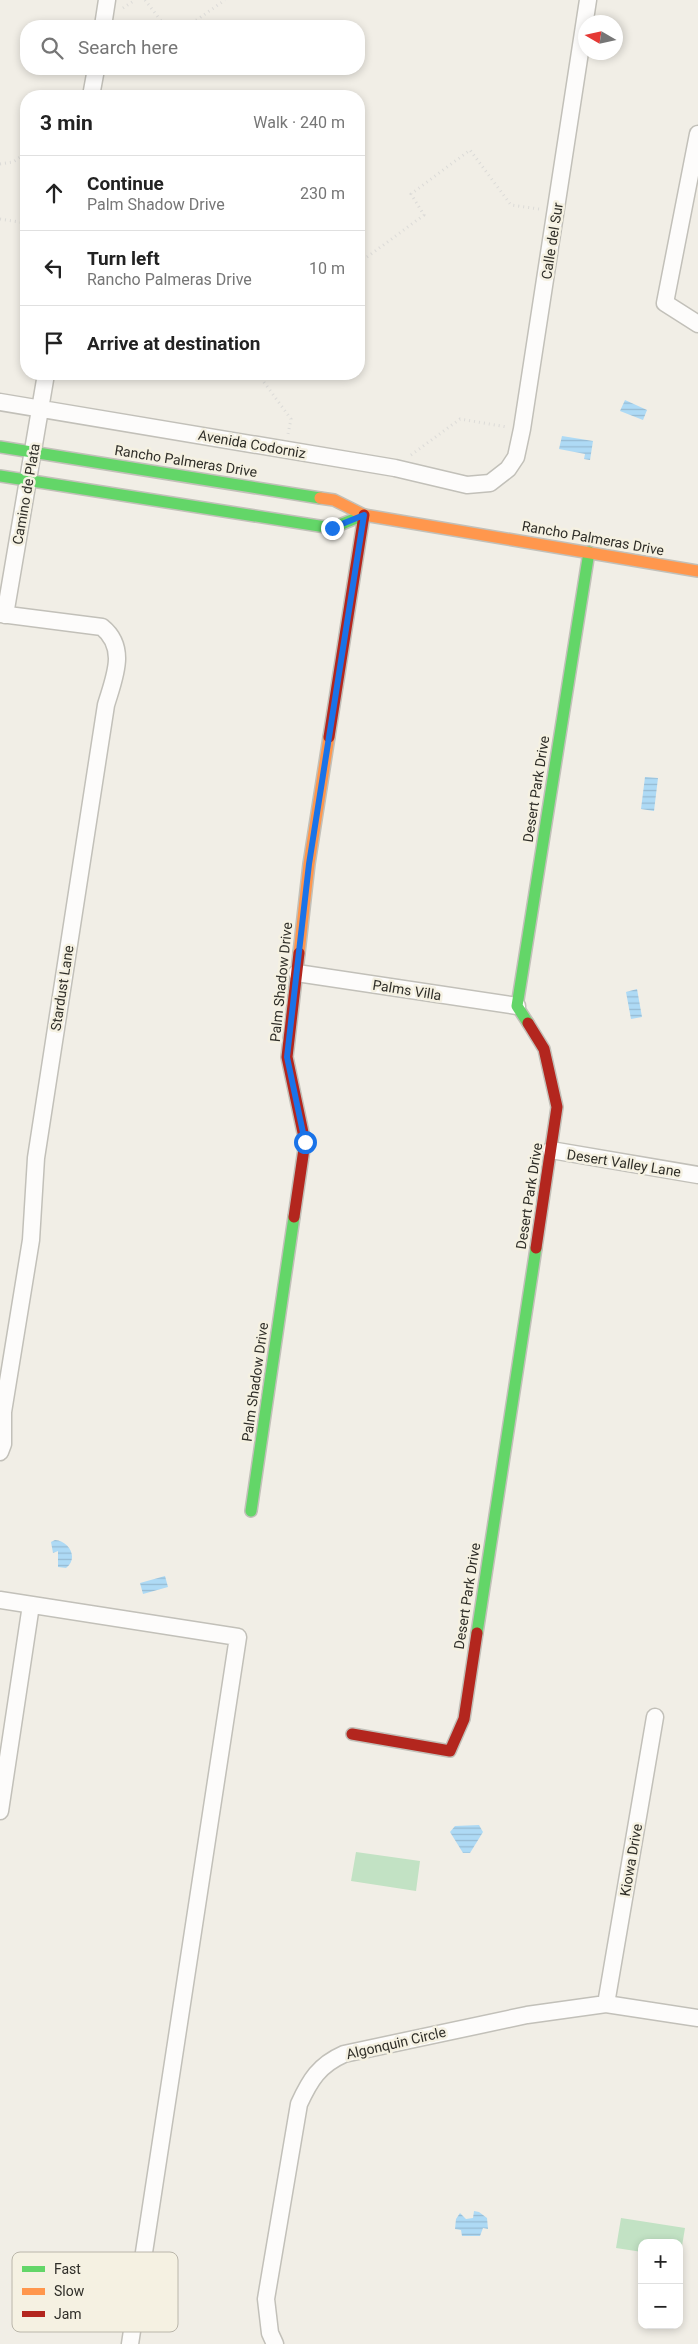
<!DOCTYPE html>
<html lang="en">
<head>
<meta charset="utf-8">
<style>
  body { margin:0; font-family:Roboto,sans-serif; background:#f6f6f6; color:#222 }
  .controls { position:absolute; right:15px; bottom:15px; display:grid; overflow:hidden; border-radius:10px; box-shadow:0 2px 8px #0003 }
  .controls button { width:45px; height:45px; display:grid; place-items:center; padding:0; border:0; border-bottom:1px solid #e0e0e0; background:#fff; color:#222; font:25px sans-serif }
  .compass { position:absolute; left:578px; top:15px; width:45px; height:45px; border-radius:50%; background:#fff; box-shadow:0 2px 8px #0003; rotate:279deg }
  .stop { position:absolute; width:15px; height:15px; margin:-11px; border:4px solid #1a73e8; border-radius:50%; background:#fff }
  .stop.end { background:#1a73e8; border-color:#fff; box-shadow:0 1px 5px #0008 }
  .list { margin:0; padding:0; list-style:none }
  h2 { display:flex; justify-content:space-between; align-items:center; height:65px; margin:0; padding:0 20px; font-size:21px }
  h2 small { font-size:16px; font-weight:400; color:#767676 }
  .list li { display:grid; grid-template-columns:32px 1fr auto; gap:15px; align-items:center; box-sizing:border-box; height:75px; padding:0 20px; border-top:1px solid #e0e0e0 }
  .list b { display:block; font-size:19px; white-space:nowrap }
  .list p { margin:0; font-size:16px; white-space:nowrap; color:#767676 }
  .list em { font-size:16px; font-style:normal; color:#767676 }
  .icon { flex:none; width:28px; height:28px; fill:none; stroke:currentColor; stroke-width:2; stroke-linecap:round; stroke-linejoin:round }
  .map { position:relative; flex:none; width:698px; height:2344px; overflow:hidden }
  .search { position:absolute; background:#fff; box-shadow:0 2px 8px #0003; left:20px; top:20px; width:345px; height:55px; display:flex; align-items:center; gap:12px; box-sizing:border-box; padding:0 18px; border-radius:20px; color:#767676; font-size:19px }
  .panel { position:absolute; background:#fff; box-shadow:0 2px 8px #0003; left:20px; top:90px; width:345px; height:290px; border-radius:20px }
  .map>svg:first-child { display:block }
</style>
</head>
<body>
<div class="map">
<svg width="698" height="2344" viewBox="0 0 698 2344">
  <defs>
    <pattern id="water-rules" width="6" height="5" patternUnits="userSpaceOnUse" patternTransform="scale(1.25)"><rect width="6" height="5" fill="#aedaf5"/><path d="M0 2.5h6" fill="none" stroke="#96bbd2"/></pattern>
  </defs>
  <rect width="100%" height="100%" fill="#f1eee6"/>
  <!-- green -->
  <path fill="#c2e2c4" d="M356,1852L420,1861L416,1891L351,1881Z
    M621,2218L685,2228L680,2258L679,2243H642V2252L616,2248Z"/>
  <!-- water -->
  <path fill="url(#water-rules)" d="M625,400L647,410L643,420L620,411Z
    M562,436L593,441L590,460L584,459L585,454L559,449Z
    M645,777L658,778L654,811L641,809Z
    M637,989L642,1017L631,1019L626,992Z
    M55,1540C69,1541 79,1558 66,1568L58,1567V1551L53,1553L51,1542Z
    M165,1576L168,1587L143,1594L140,1583Z
    M479,1825L483,1832L470,1853H463L450,1832L455,1826Z
    M474,2211L479,2212L487,2218L488,2229L483,2228L480,2236H462L461,2230L455,2229L456,2219L460,2213L466,2219L473,2218Z"/>
  <g fill="none" stroke-linecap="round" stroke-linejoin="round">
    <!-- street casing -->
    <g stroke="#c2c0b9" stroke-width="19">
      <path id="street" d="M103,26L107,0
        M91,96L96,69
        M698,134L665,303L698,324
        M0,402L395,468L467,485L490,483L508,469L516,457L522,429L588,0
        M0,614L102,627C128,648 114,678 106,705L36,1158L31,1240L3,1412V1444L0,1452
        M5,615L46,374
        M297,973L517,1006
        M551,1150L698,1175
        M0,1600L238,1637L130,2344
        M0,1811L31,1605
        M606,2004L655,1717
        M275,2344L270,2333L266,2299L299,2104C310,2080 319,2065 344,2054L527,2015L606,2004L698,2018"/>
    </g>
    <!-- fast casing -->
    <g stroke="#c2c0b9" stroke-width="14">
      <path id="fast" d="M0,447L320,498
        M0,476L332,528L364,515
        M528,1023L517,1006L589,552
        M251,1511L294,1217
        M477,1633L536,1248"/>
    </g>
    <!-- slow casing -->
    <g stroke="#c2c0b9" stroke-width="14">
      <path id="slow" d="M320,498L334,500L364,515L698,571
        M299,953L309,864L329,737"/>
    </g>
    <!-- jam casing -->
    <g stroke="#c2c0b9" stroke-width="14">
      <path id="jam" d="M329,737L364,515
        M528,1023L544,1049L557,1107L536,1248
        M294,1217L305,1142L287,1057L299,953
        M352,1734L450,1751L464,1719L477,1633"/>
    </g>
    <!-- path -->
    <path stroke="#dcdbd8" stroke-width="3" stroke-dasharray="1 4" stroke-linecap="butt" d="M145,0L165,26
      M123,8L135,0
      M188,26L225,0
      M0,164L13,162L26,153
      M0,219L26,223
      M359,263L424,215L411,194L470,150L511,205L539,209
      M258,374L291,419L288,434
      M411,455L460,419L507,427"/>
    <!-- street -->
    <use href="#street" stroke="#fdfcfb" stroke-width="16"/>
    <!-- fast -->
    <use href="#fast" stroke="#63d668" stroke-width="11"/>
    <!-- slow -->
    <use href="#slow" stroke="#ff974d" stroke-width="11"/>
    <!-- jam -->
    <use href="#jam" stroke="#b3261e" stroke-width="11"/>
  </g>
  <g fill="none" stroke-linecap="round" stroke-linejoin="round">
    <!-- route -->
    <path stroke="#1a73e8" stroke-width="6" d="M305,1142L287,1057L309,864L364,515L332,528"/>
  </g>
  <g text-anchor="middle" dominant-baseline="central" stroke-width="5" stroke-linejoin="round" paint-order="stroke">
    <!-- street labels -->
    <g font-size="14" fill="#2f2e28" stroke="#f5f1e2">
      <text transform="translate(552 241) rotate(-81)">Calle del Sur</text>
      <text transform="translate(252 444) rotate(10)">Avenida Codorniz</text>
      <text transform="translate(186 461) rotate(9)">Rancho Palmeras Drive</text>
      <text transform="translate(26 494) rotate(-80)">Camino de Plata</text>
      <text transform="translate(593 538) rotate(10)">Rancho Palmeras Drive</text>
      <text transform="translate(536 789) rotate(-81)">Desert Park Drive</text>
      <text transform="translate(281 982) rotate(-84)">Palm Shadow Drive</text>
      <text transform="translate(62 988) rotate(-81)">Stardust Lane</text>
      <text transform="translate(407 990) rotate(9)">Palms Villa</text>
      <text transform="translate(624 1163) rotate(9)">Desert Valley Lane</text>
      <text transform="translate(529 1196) rotate(-81)">Desert Park Drive</text>
      <text transform="translate(255 1382) rotate(-82)">Palm Shadow Drive</text>
      <text transform="translate(467 1596) rotate(-81)">Desert Park Drive</text>
      <text transform="translate(631 1860) rotate(-80)">Kiowa Drive</text>
      <text transform="translate(396 2043) rotate(-13)">Algonquin Circle</text>
    </g>
  </g>
  <!-- legend -->
  <rect x="12" y="2252" width="166" height="80" rx="8" fill="#f5f1e2" stroke="#bab6aa" stroke-width="1"/>
  <rect x="22" y="2266" width="23" height="6" fill="#63d668"/>
  <rect x="22" y="2288" width="23" height="7" fill="#ff974d"/>
  <rect x="22" y="2311" width="23" height="6" fill="#b3261e"/>
  <g font-size="14" fill="#2f2e28">
    <text x="54" y="2274">Fast</text>
    <text x="54" y="2296">Slow</text>
    <text x="54" y="2319">Jam</text>
  </g>
</svg>
<div class="controls">
<button>+</button>
<button>−</button>
</div>
<svg class="compass" viewBox="-18 -18 36 36"><path d="M0-13l5 13h-10z" fill="#e53935"/><path d="M0 13l5-13h-10z" fill="#767676"/></svg>
<div class="stop" style="left:305px;top:1142px"></div>
<div class="stop end" style="left:332px;top:528px"></div>
<div class="search"><svg class="icon" aria-label="search" viewBox="0 0 24 24"><circle cx="10" cy="10" r="6"/><path d="M15 15l6 6"/></svg>Search here</div>
<section class="panel">
<h2>3 min<small>Walk · 240 m</small></h2>
<ul class="list">
<li><svg class="icon" aria-label="ahead" viewBox="0 0 24 24"><path d="M12 20V5M6 11l6-6 6 6"/></svg><div><b>Continue</b><p>Palm Shadow Drive</p></div><em>230 m</em></li>
<li><svg class="icon" aria-label="left" viewBox="0 0 24 24"><path d="M17 20v-9H6M10 6l-5 5 5 5"/></svg><div><b>Turn left</b><p>Rancho Palmeras Drive</p></div><em>10 m</em></li>
<li><svg class="icon" aria-label="arrive" viewBox="0 0 24 24"><path d="M6 21V4h12l-3 4 3 4H6"/></svg><div><b>Arrive at destination</b></div></li>
</ul>
</section>
</div>
</body>
</html>
